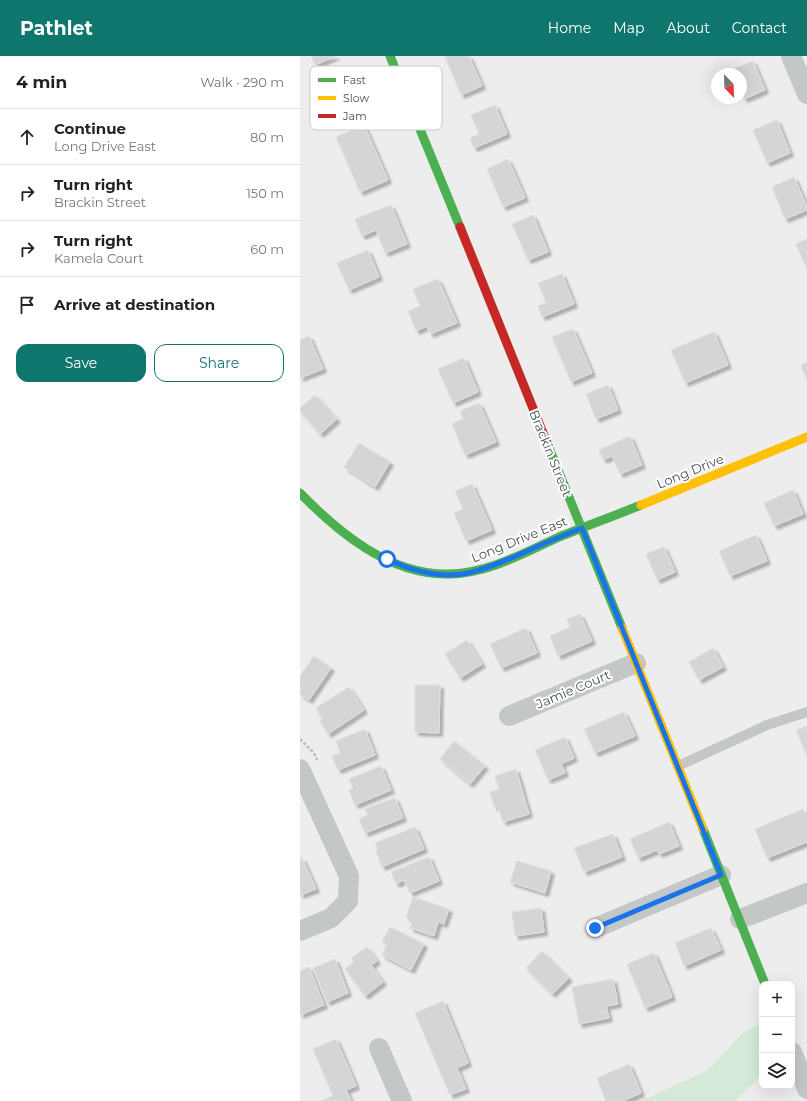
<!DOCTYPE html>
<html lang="en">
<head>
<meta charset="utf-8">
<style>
  body { margin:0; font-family:Montserrat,sans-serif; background:#f6f6f6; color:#222 }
  .controls { position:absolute; right:12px; bottom:12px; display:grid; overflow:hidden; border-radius:8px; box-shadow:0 4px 16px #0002 }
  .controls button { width:36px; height:36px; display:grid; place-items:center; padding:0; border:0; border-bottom:1px solid #e0e0e0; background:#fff; color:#222; font:20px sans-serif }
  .compass { position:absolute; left:411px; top:12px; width:36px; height:36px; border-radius:50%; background:#fff; box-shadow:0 4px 16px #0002; rotate:157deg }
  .stop { position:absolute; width:12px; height:12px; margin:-9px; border:3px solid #1a73e8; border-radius:50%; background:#fff }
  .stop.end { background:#1a73e8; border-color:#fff; box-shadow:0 1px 4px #0008 }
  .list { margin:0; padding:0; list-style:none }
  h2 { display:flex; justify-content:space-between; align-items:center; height:52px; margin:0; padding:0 16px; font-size:17px }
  h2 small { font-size:13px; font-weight:400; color:#767676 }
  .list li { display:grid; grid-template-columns:26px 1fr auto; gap:12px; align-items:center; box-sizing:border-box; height:56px; padding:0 16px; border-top:1px solid #e0e0e0 }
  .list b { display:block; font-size:15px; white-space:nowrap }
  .list p { margin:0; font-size:13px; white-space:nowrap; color:#767676 }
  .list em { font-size:13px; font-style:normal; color:#767676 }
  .actions { display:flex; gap:8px; padding:12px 16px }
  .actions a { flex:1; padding:9px 0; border:1px solid #0f766e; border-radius:12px; text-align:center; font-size:14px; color:#0f766e }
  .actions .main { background:#0f766e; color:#fff }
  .icon { flex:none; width:22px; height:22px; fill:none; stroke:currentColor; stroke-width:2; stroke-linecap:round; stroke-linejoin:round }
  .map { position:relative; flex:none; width:507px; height:1045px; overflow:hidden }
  header { display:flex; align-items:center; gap:24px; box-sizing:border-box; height:56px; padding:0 20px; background:#0f766e; color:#fff }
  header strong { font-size:19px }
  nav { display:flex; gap:22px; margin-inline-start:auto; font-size:14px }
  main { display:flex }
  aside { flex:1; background:#fff }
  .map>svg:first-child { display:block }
</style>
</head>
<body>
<header>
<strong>Pathlet</strong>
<nav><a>Home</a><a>Map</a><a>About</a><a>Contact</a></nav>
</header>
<main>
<aside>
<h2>4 min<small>Walk · 290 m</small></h2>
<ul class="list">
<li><svg class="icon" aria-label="ahead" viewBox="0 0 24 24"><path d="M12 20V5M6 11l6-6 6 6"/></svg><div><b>Continue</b><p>Long Drive East</p></div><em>80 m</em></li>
<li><svg class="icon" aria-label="right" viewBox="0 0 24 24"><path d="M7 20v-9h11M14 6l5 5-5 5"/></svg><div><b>Turn right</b><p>Brackin Street</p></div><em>150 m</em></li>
<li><svg class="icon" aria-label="right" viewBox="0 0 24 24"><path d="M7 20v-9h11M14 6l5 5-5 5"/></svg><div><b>Turn right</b><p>Kamela Court</p></div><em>60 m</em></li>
<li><svg class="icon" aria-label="arrive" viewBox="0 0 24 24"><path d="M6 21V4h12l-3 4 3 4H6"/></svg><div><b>Arrive at destination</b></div></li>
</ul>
<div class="actions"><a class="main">Save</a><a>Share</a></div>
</aside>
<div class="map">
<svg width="507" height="1045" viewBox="0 0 507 1045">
  <defs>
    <filter id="shadow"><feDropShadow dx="3.5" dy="3.5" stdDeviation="1" flood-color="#0004"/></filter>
  </defs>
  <rect width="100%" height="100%" fill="#ededed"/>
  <!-- green -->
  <path fill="#d3ead9" d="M462,967V1017L454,1027L435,1045H341L408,1014L445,975Z"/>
  <!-- building -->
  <path fill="#d3d5d6" stroke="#dedfe0" filter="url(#shadow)" d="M11,0H36L15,9Z
    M145,0H169L182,30L161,39Z
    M453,5L465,34L444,43L441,36V18H433L431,14Z
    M195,49L207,78L174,92L170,82L179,78L171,59Z
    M477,64L490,97L467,107L453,74Z
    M64,69L88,124L60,136L36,81Z
    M208,103L225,142L203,151L187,113Z
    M494,121L507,151V154L485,163L472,131Z
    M91,149L107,188L85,197L76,174L62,180L55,163Z
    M233,159L248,196L228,204L212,168Z
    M507,183V213L496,188Z
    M68,194L79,221L49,234L37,207Z
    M262,218L274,248L242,261L238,250L246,247L238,227Z
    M138,223L157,267L130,278L127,270L116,275L108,255L120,250L113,233Z
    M273,273L292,317L271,326L252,281Z
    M414,276L428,309L385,327L371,294Z
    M9,280L23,313L0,322V284Z
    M164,302L178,336L153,347L138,313Z
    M507,306V324L501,309Z
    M308,329L318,354L296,363L286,338Z
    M15,339L37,363L20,378L0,355V352Z
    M179,347L196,386L165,399L152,368L163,363L160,355Z
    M330,380L342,409L320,418L312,400L303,404L299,394Z
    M59,387L90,406L75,431L44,411Z
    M172,428L192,474L166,485L154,457L163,453L155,435Z
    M493,434L503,458L474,470L464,447Z
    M456,479L467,505L430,520L419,495Z
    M364,491L375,516L357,524L346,498Z
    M280,558L292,585L258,600L250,580L270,571L267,563Z
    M226,572L237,597L201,612L190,588Z
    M167,584L182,608L160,622L145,598Z
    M413,592L423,611L399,624L389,606Z
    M14,600L31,612L9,644L0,638V620Z
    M115,629H140L139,677L115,676Z
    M49,631L64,654L28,678L20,665L22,663L16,652Z
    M324,656L335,680L295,697L284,673Z
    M507,670V700L496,674Z
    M65,673L75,699L38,714L32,700L40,697L36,685Z
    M265,681L274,702L261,708L265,717L248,724L235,694Z
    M154,685L185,710L170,728L140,703Z
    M81,710L91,734L55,749L49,734L53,732L49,723Z
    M216,713L229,758L203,766L198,750L194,751L190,736L199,733L195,720Z
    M95,742L103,762L65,777L59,763L68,759L65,753Z
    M503,753L507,762V786L467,802L455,773Z
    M369,766L379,790L359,798L357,794L338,802L330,783Z
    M115,771L124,793L82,811L76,795L78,794L75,787Z
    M313,778L322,801L284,816L274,792Z
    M129,801L139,825L110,837L104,824L96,828L91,816Z
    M2,802L16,833L0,839V803Z
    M217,805L251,815L245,837L210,826Z
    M113,841L149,853L144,868L138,866L134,880L110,872L113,863L106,861Z
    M241,852L244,876L215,880L212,856Z
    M90,871L124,888L111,914L82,899L87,889L82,886Z
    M411,872L421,894L384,910L375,887Z
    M67,891L77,905L71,909L83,926L65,940L45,913L54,906L51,902Z
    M242,895L269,922L252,938L226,912Z
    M354,897L372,941L345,952L327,908Z
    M35,903L48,937L27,946L13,912Z
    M9,911L24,949L0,959V915Z
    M313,923L318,948L306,950L309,962L279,968L272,931Z
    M143,945L168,1007L157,1012L166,1033L150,1039L115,957Z
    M36,983L56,1030L46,1034L51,1045H21L33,1040L13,993Z
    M329,1008L341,1037L323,1045H306L297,1022Z"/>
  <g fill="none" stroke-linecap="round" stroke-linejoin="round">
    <!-- path -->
    <path stroke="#b4bfba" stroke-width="2.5" stroke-dasharray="3 2" stroke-linecap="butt" d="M0,683L14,697L17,704"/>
    <!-- lane -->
    <path stroke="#c4c7c8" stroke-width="10" d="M378,710L467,669L507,656"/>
    <!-- street -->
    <path stroke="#c4c7c8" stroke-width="20" d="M491,0L507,38
      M209,660L336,607
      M0,713L49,820L48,845L31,862L0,875
      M440,863L507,837
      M295,872L421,819
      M79,992L102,1045
      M492,996L507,1033"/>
    <!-- fast -->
    <path stroke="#4caf50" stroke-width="9" d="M90,0L160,171
      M247,387L322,572
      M0,437C38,476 89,519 148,518C187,518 224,497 259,481C286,470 314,460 341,449
      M403,773L465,928"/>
    <!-- slow -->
    <path stroke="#ffc107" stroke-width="9" d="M341,449L507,381
      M322,572L403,773"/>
    <!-- jam -->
    <path stroke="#c62828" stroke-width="9" d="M160,171L247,387"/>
  </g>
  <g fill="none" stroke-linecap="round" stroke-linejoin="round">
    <!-- route -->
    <path stroke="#1a73e8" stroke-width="5" d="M87,503C106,512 128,519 149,519C172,519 193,509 214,501C236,491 259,481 282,472L421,819L295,872"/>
  </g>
  <g text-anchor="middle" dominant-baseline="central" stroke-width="4" stroke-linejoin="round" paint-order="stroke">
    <!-- street labels -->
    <g font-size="13" fill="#465157" stroke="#fff">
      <text transform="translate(251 397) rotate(68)">Brackin Street</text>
      <text transform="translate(390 415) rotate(-22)">Long Drive</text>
      <text transform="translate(219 483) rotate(-22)">Long Drive East</text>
      <text transform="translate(273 633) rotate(-23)">Jamie Court</text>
    </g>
  </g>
  <!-- legend -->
  <rect x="10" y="10" width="132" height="64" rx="6" fill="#fff" stroke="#c8cbcd" stroke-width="1"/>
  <rect x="18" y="22" width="18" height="4" fill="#4caf50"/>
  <rect x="18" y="40" width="18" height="4" fill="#ffc107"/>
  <rect x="18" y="58" width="18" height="4" fill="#c62828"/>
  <g font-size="11" fill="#465157">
    <text x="43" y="28">Fast</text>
    <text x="43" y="46">Slow</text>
    <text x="43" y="64">Jam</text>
  </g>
</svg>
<div class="controls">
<button>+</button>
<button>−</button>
<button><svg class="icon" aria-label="layers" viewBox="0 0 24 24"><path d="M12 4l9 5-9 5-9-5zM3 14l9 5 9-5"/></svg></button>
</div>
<svg class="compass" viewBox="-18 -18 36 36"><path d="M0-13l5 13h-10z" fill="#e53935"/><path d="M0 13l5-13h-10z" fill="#767676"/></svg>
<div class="stop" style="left:87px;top:503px"></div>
<div class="stop end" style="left:295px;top:872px"></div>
</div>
</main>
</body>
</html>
